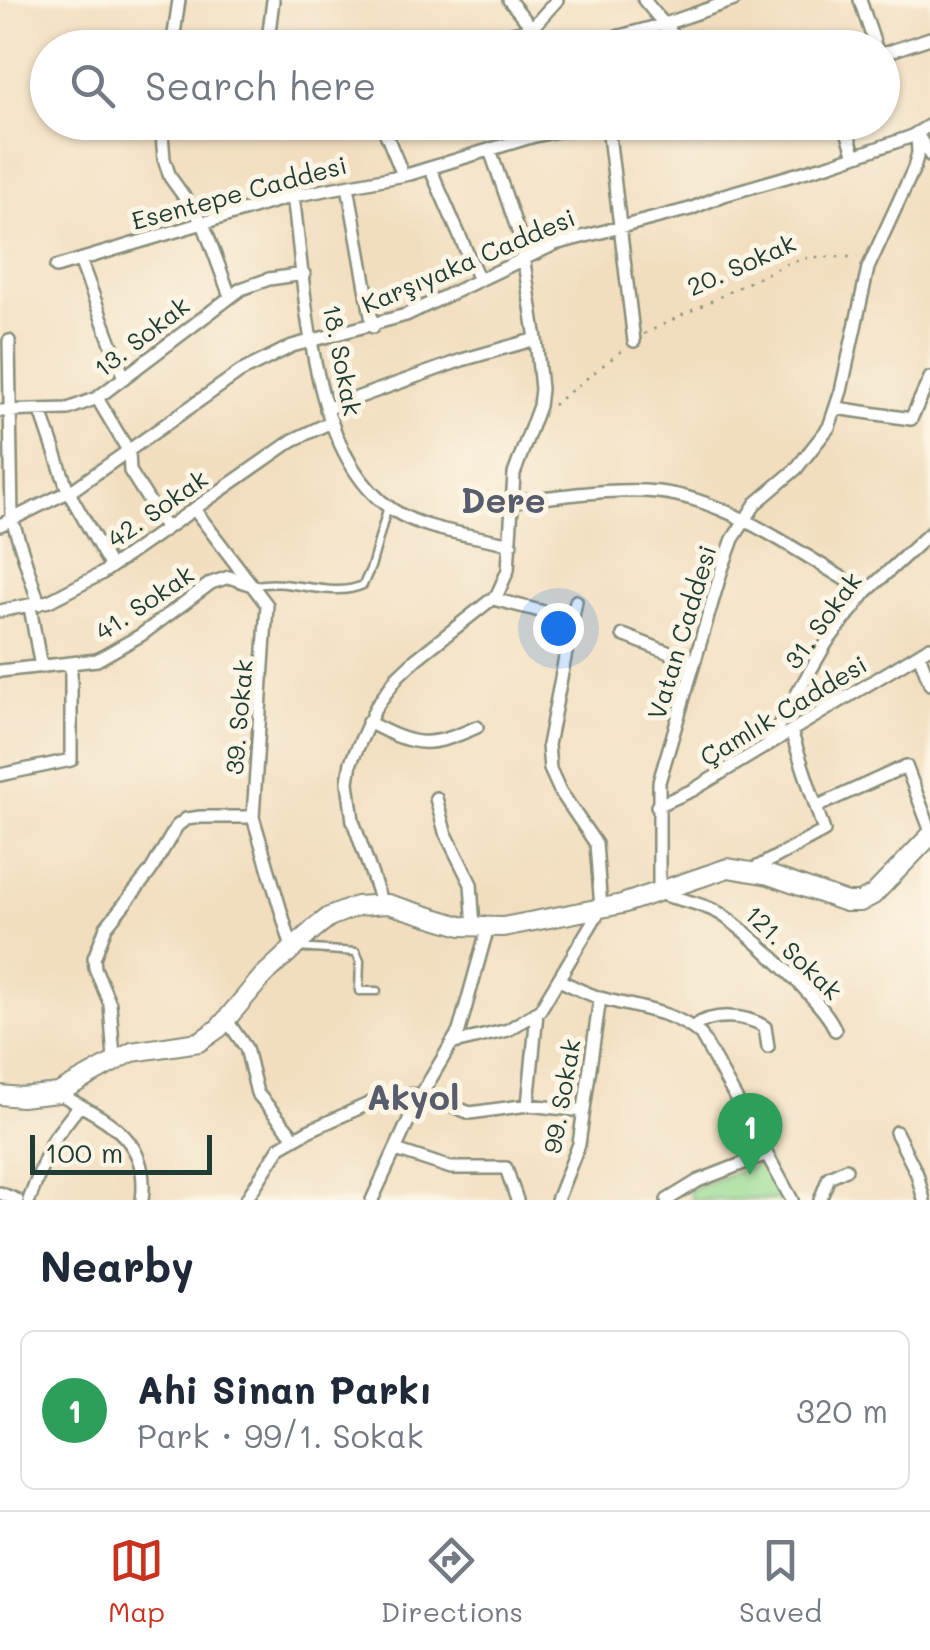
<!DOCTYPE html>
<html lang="en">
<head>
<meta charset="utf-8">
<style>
  body { margin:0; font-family:Mali,sans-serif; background:#f6f6f7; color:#1f2937 }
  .scale { position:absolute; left:30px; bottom:25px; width:182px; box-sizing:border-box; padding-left:10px; border:5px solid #1f3d34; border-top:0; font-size:28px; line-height:35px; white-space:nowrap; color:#1f3d34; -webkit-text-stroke:8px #fcf5e5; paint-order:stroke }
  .you { position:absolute; left:558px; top:628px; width:35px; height:35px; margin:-25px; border:8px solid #fff; border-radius:50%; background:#1a73e8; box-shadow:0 0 0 15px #1a73e833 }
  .badge { display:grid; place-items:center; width:65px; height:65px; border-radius:50%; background:#c8321e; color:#fff; font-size:32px; font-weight:700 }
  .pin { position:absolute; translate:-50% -82px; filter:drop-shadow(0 2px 5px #0008) }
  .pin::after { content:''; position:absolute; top:52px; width:35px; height:30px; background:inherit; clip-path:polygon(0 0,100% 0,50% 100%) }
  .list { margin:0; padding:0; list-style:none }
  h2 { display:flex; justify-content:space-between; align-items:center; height:130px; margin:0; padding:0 40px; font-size:42px }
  h2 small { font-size:32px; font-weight:400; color:#747a83 }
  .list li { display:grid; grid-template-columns:65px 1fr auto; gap:30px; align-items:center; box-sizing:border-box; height:160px; margin:0 20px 20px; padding:0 20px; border:2px solid #e0e1e3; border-radius:15px }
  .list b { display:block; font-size:38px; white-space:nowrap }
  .list p { margin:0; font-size:32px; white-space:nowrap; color:#747a83 }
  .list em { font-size:32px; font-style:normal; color:#747a83 }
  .icon { flex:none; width:55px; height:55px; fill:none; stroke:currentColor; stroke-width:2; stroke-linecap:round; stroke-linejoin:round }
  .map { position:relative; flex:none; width:930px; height:1200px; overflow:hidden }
  .search { position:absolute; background:#fff; box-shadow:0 2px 8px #0004; left:30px; right:30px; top:30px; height:110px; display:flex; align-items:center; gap:25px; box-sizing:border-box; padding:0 35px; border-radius:55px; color:#747a83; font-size:38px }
  .sheet { height:310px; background:#fff }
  nav { display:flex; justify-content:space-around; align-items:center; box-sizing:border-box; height:140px; border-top:2px solid #e0e1e3; background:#fff; font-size:28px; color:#747a83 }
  nav a { display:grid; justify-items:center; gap:5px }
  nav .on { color:#c8321e }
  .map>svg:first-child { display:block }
</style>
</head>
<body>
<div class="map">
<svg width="930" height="1200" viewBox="0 0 930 1200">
  <rect width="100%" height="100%" fill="#fcf5e5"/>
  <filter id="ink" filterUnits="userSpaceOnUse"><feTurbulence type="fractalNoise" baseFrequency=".01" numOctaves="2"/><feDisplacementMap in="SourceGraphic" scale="20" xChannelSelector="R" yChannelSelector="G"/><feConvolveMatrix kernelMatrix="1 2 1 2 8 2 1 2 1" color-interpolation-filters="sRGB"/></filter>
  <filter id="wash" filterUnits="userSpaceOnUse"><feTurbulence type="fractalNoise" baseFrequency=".0048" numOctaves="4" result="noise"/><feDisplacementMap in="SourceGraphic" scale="40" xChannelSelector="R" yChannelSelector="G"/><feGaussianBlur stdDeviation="2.25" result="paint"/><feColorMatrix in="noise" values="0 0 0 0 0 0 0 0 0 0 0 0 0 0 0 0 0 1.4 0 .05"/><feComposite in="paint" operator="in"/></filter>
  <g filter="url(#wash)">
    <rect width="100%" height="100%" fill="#f2debf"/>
    <!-- green -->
    <path fill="#99dc94" stroke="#5c8c64" stroke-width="2.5" d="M767,1161L783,1200H692L689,1189Z"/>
  </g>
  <g filter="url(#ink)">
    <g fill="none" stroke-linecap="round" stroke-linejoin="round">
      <!-- lane casing -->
      <g stroke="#888e7a" stroke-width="11">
        <path id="lane" d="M253,586C288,576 330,600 363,585L371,567L388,506
          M298,948L356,952L360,961L359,991H377"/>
      </g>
      <!-- street casing -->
      <g stroke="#888e7a" stroke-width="16">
        <path id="street" d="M509,0L532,28L537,48
          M644,0L684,48
          M860,0L876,48
          M172,48L179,0
          M267,48L273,0
          M452,48L532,28L557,0
          M575,48L665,24L734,0
          M882,54L930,38
          M161,122L164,159L170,177L203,223L230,296
          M381,122L403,175
          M844,122L855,156
          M608,127L634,341
          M919,137L930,155
          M430,168L479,280
          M348,186L373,327
          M293,196C306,288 308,455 393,510C425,531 474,535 511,544
          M80,260L124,378
          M56,267L293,196L410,174L531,137L558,131L670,122
          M9,341L12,519L39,604
          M97,398L129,452L130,471L166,528
          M836,408L911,419L930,378
          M326,409L462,360L536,339
          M0,411L68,409L97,398L241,289L269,279L304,274
          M41,411L68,491L111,567
          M512,501C560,497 611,487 658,492C729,499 805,557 866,592
          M194,509L267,605L253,817L292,948
          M0,525L74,489L240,372L292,346L406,315L555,244L690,209L724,195L831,164L910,137L930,125
          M493,599L552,614
          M30,607L41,667
          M0,611L49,601L101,574L293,440L331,422
          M623,635L693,662
          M919,654L930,684
          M0,671L97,660L141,635L211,583L229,577L249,584
          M368,722C415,747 428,749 477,727
          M769,742L827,642L866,592L930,533
          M0,775L71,760V665
          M436,798L445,832L471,884L474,927
          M657,806L693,790L930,647
          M816,807L906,766L930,829
          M750,871L824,831L791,731
          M382,904L353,821L348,782L351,762L376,707L398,676L416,659L497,595L508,570L514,474L539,406L541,389L536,339L520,237L490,150
          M559,980C574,987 588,995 604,999C636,1008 675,1011 701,1035L792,1200
          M226,1019L246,1048L257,1093L294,1137
          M693,1027C712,1013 745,1014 765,1027L768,1047
          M835,1030C828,1006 744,927 719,913C701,903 678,899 659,894V782L722,569L733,539L756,503L796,469L829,427L841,391L868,268L914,168L918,153L917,133
          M454,1043L508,1030L540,1010L601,908L596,844L560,791L550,769L548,745L576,601
          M114,1059L110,1004L95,968L94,958L106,927L150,872L177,826L186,819L201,817H253
          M58,1093C104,1119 151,1137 142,1200
          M528,1105L537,1013
          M896,1132L917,1174L924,1200
          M396,1150L451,1168H506L517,1200
          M0,1193L17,1200
          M29,1200L52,1141L80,1105
          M246,1200L280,1147L308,1131L386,1096L422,1094L470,1113L528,1105L584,1111
          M372,1200L418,1100L459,1031L488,927
          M557,1200L579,1144L600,998
          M667,1200L698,1181L767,1154
          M820,1200L829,1177L846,1169"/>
      </g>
      <!-- secondary casing -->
      <g stroke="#888e7a" stroke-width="22">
        <path id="secondary" d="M0,1095L21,1097L58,1093L132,1052L199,1042L219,1028L263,976L315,928L329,917L357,906L388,904L461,926L503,927L622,904L728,868L769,875L846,902H860L873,895L930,836"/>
      </g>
      <!-- path -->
      <path stroke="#888e7a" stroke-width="2.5" stroke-dasharray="2.5 8" stroke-linecap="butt" d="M644,334L786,264L811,257H858
        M553,405L625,348"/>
      <!-- lane -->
      <use href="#lane" stroke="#fff" stroke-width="6"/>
      <!-- street -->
      <use href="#street" stroke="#fff" stroke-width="11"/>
      <!-- secondary -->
      <use href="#secondary" stroke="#fff" stroke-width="18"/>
    </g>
  </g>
  <g text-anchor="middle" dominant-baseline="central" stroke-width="10" stroke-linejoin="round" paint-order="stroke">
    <!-- street labels -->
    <g font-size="25" fill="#1f3d34" stroke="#fcf5e5">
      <text transform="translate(239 192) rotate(-15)">Esentepe Caddesi</text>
      <text transform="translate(468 260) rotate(-23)">Karşıyaka Caddesi</text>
      <text transform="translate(741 264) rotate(-24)">20. Sokak</text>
      <text transform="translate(141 336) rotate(-38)">13. Sokak</text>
      <text transform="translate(343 360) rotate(79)">18. Sokak</text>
      <text transform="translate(157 508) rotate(-35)">42. Sokak</text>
      <text transform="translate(144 602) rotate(-34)">41. Sokak</text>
      <text transform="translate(822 620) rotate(-54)">31. Sokak</text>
      <text transform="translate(681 632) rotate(-73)">Vatan Caddesi</text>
      <text transform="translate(783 710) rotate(-31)">Çamlık Caddesi</text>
      <text transform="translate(238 717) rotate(-85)">39. Sokak</text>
      <text transform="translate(794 952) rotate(44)">121. Sokak</text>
      <text transform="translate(561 1096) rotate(-80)">99. Sokak</text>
    </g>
    <!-- district labels -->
    <g font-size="35" font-weight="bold" fill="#585d6e" stroke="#fcf5e5">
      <text x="503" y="499">Dere</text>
      <text x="413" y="1096">Akyol</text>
    </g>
  </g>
</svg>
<div class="scale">100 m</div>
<div class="you"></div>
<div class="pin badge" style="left:750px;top:1175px;background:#2e9e5b">1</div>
<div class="search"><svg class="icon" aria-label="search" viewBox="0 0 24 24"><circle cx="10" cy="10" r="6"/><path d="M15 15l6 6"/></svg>Search here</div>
</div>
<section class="sheet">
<h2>Nearby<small></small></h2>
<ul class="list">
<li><span class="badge" style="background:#2e9e5b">1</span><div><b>Ahi Sinan Parkı</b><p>Park · 99/1. Sokak</p></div><em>320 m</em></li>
</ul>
</section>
<nav>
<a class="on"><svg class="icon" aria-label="map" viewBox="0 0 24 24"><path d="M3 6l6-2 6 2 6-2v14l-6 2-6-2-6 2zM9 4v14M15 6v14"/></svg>Map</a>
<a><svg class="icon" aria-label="directions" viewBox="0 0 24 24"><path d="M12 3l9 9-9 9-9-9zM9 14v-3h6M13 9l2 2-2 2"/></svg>Directions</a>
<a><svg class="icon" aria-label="saved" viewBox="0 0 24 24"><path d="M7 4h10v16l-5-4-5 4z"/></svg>Saved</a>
</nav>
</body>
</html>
